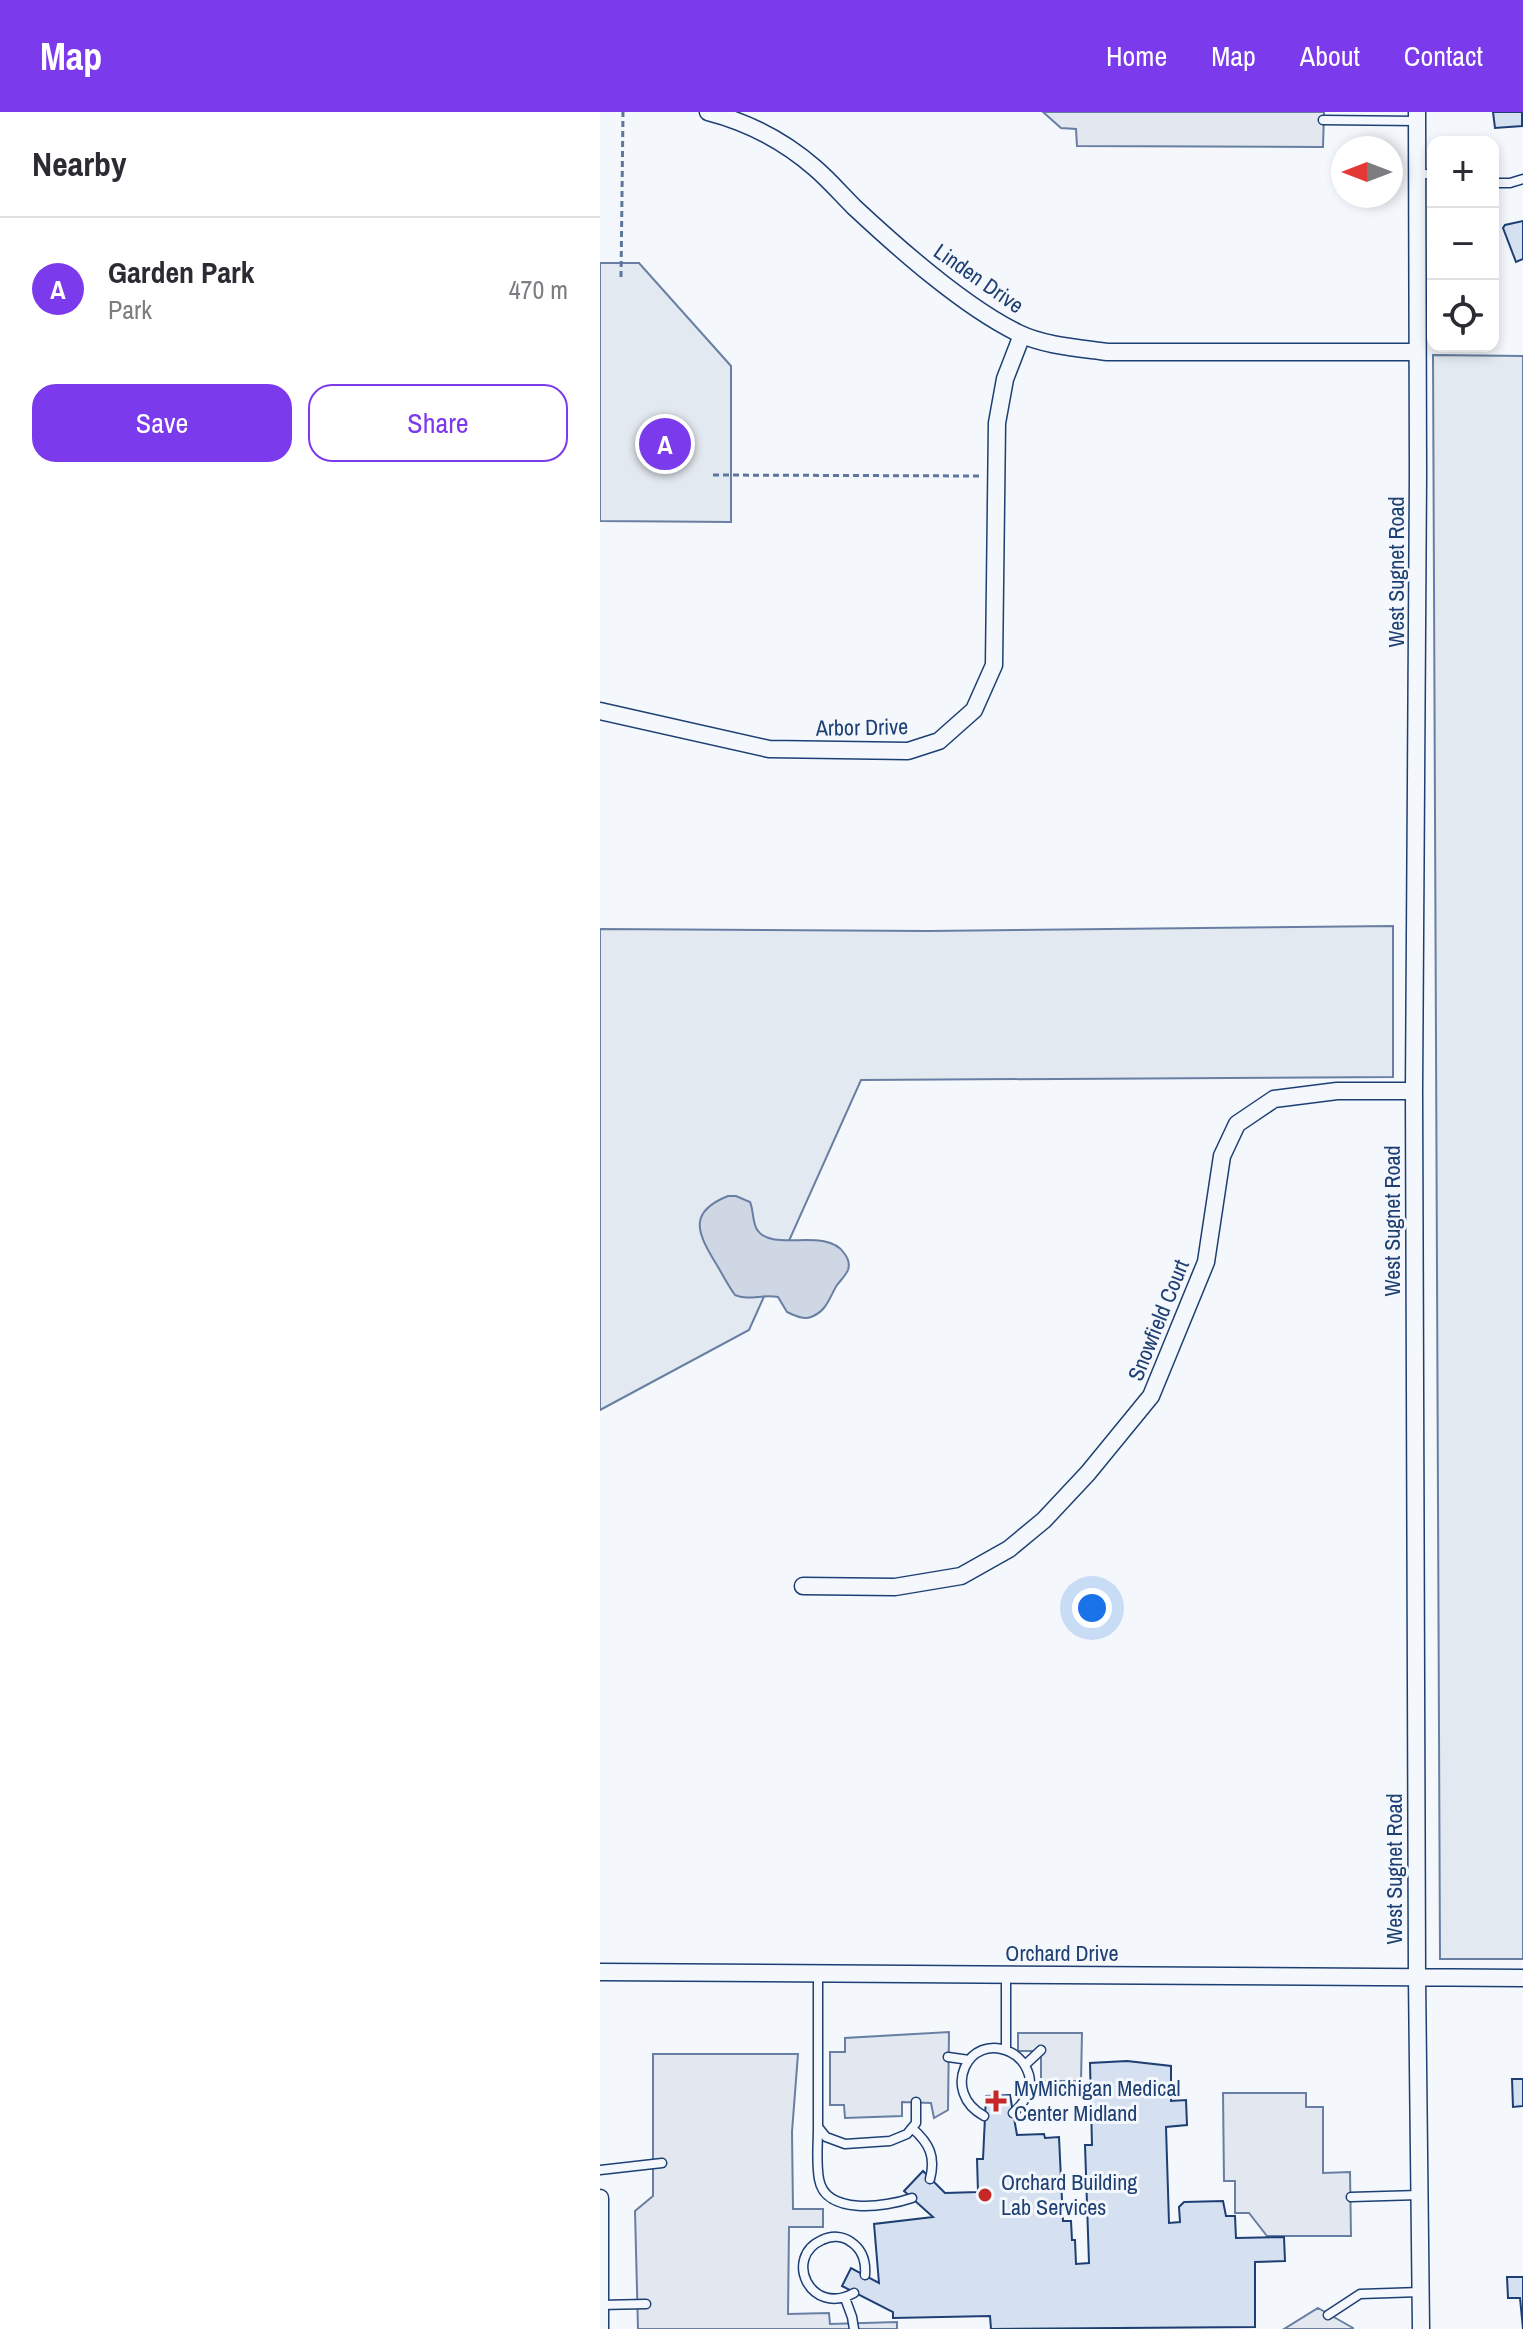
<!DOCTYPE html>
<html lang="en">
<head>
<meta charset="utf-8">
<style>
  body { margin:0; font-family:"Archivo Narrow",sans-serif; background:#f7f7f7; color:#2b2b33 }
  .controls { position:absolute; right:24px; top:24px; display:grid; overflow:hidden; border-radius:16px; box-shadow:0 4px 12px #0003 }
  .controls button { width:72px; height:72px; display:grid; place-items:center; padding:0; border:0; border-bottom:2px solid #e1e1e2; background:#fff; color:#2b2b33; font:40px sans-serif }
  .compass { position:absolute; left:731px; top:24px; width:72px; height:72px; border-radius:50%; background:#fff; box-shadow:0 4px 12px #0003; rotate:270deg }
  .you { position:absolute; left:492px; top:1496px; width:28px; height:28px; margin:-20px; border:6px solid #fff; border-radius:50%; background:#1a73e8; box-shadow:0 0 0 12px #1a73e833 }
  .badge { display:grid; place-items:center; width:52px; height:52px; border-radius:50%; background:#7c3aed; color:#fff; font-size:26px; font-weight:700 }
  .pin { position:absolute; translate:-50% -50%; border:4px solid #fff; box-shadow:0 2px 8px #0006 }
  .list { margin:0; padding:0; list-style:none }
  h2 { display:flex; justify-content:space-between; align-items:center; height:104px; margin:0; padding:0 32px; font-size:34px }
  h2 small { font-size:26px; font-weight:400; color:#7c7c81 }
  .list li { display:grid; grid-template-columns:52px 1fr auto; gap:24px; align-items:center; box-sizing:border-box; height:144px; padding:0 32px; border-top:2px solid #e1e1e2 }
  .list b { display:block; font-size:30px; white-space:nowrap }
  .list p { margin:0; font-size:26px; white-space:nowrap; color:#7c7c81 }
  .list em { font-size:26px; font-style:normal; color:#7c7c81 }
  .actions { display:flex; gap:16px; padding:24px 32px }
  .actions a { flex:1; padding:18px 0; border:2px solid #7c3aed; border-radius:24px; text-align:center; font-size:28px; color:#7c3aed }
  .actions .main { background:#7c3aed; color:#fff }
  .icon { flex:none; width:44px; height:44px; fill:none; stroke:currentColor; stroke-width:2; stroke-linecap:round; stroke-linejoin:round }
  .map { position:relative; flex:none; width:923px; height:2217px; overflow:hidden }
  header { display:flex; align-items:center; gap:48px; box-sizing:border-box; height:112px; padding:0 40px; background:#7c3aed; color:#fff }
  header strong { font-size:38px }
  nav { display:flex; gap:44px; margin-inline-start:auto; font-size:28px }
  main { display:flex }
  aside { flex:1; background:#fff }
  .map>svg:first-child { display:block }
</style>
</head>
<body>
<header>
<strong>Map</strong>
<nav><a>Home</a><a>Map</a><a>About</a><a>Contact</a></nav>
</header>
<main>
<aside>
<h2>Nearby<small></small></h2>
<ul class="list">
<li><span class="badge">A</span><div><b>Garden Park</b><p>Park</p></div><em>470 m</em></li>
</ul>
<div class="actions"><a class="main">Save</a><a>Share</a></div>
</aside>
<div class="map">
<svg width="923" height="2217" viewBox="0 0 923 2217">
  <rect width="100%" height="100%" fill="#f4f7fb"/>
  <!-- green -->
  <path fill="#e3e9f0" stroke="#687fa3" stroke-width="2" d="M0,151H39L131,254V410L0,409Z
    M833,243L923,244V1847H840Z
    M793,814V965L261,968L149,1218L0,1298V817L328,819Z"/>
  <!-- parking -->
  <path fill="#e3e8f0" stroke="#687fa3" stroke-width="2" d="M443,0H724L723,35L477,34L476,17L461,16Z
    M349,1920L348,1998L334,2006L331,1991L302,1990V2004L245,2006L244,1993H230V1940H245V1926Z
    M418,1921H482L481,1969H441V1939H418Z
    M53,1942H198L192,2020L193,2097H223V2115H189L188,2202L229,2201L230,2212L297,2210V2217H38L35,2099L53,2084Z
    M623,1981H706V1995H723V2061L750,2060L751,2124H667L649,2101H635V2069H624Z
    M718,2196L753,2216V2217H684Z"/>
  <!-- water -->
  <path fill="#cfd7e4" stroke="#687fa3" stroke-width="2" d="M128,1084H136L150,1090C154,1099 152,1112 158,1119C174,1140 226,1115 244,1141C248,1146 250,1152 248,1158C246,1163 241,1168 237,1173C229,1186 227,1199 211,1205C203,1208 194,1203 187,1200L178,1185C163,1182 148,1189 135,1183C127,1172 122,1161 115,1150C97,1120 88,1100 128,1084Z"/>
  <!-- building -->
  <path fill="#d5e0f0" stroke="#1d3f73" stroke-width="2" d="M893,0H922V14L895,16Z
    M923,109V147L916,150L903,116L905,113Z
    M527,1949L571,1954V1989L586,1988L587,2013L566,2015L569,2111L580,2110L579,2095L584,2090L623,2089L626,2104H635L636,2126L684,2125L685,2149L655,2150V2215L391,2217L390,2204L293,2206V2200L242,2174L251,2156L279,2171L274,2112L333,2105L304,2079L323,2059L345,2081L378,2080L377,2047H383L386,1984L410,1983L417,2023L444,2022L445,2026L459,2025L463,2109H471L472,2128H475L476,2152L489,2151L485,2033H492L490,1951Z
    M912,1967H923V1994L913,1995Z
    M907,2165H923V2217L920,2186H908Z"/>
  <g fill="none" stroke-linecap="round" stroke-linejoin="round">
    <!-- service casing -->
    <g stroke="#1d3f73" stroke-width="11">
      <path id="service" d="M723,8L817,9
        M817,61L833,63
        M893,71H910L923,67
        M218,1862V2015L226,2025L245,2032L290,2029L307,2022L316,2011V1990
        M406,1863V1938
        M348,1945L369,1948
        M425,1953L441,1938
        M384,2004C340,1980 368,1920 410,1940C419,1944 426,1953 429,1963C433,1979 424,1991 413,2001
        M218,2016C218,2032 216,2050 219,2067C225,2104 286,2095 312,2086
        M312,2016C329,2031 336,2044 330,2067
        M0,2058L62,2051
        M751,2085L819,2083
        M254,2181C210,2205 183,2145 222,2128C232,2123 243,2124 251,2130C263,2138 266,2150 265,2163
        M245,2186L252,2205L254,2217
        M0,2193L46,2192
        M728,2203L760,2182L820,2180"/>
    </g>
    <!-- minor casing -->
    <g stroke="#1d3f73" stroke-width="19">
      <path id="minor" d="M108,0C147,10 184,29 215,56C229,68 241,82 254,95C299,137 363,194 418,221C445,234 479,236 508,240H817
        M817,0L818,362L814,979L817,1865L821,2217
        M0,599L169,637L308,639L339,629L374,598L394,553L397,311L405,267L422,223
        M203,1474L295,1475L361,1464L409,1437L444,1408L488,1361L551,1284L606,1150L622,1044L637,1012L674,987L737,979H814
        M0,1860L923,1866
        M0,2086V2217"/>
    </g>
    <!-- path -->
    <path stroke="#5e769c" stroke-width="3" stroke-dasharray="6 4" stroke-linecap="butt" d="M21,165L23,0
      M113,363L381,364"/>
    <!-- service -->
    <use href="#service" stroke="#f4f7fb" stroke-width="8"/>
    <!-- minor -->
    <use href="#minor" stroke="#f4f7fb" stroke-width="16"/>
  </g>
  <!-- markers -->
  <g fill="#c62828" stroke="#f4f7fb" stroke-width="3">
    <path d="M392 1977h8v8h8v8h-8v8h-8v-8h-8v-8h8z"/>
    <circle cx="385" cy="2083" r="8"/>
  </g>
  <g text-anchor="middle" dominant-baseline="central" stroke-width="6" stroke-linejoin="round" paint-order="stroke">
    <!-- street labels -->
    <g font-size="22" fill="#1d3f73" stroke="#f4f7fb">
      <text transform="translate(379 166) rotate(35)">Linden Drive</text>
      <text transform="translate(796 460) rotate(-90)">West Sugnet Road</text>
      <text transform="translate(262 615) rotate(-1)">Arbor Drive</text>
      <text transform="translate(792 1109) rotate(-90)">West Sugnet Road</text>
      <text transform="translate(558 1208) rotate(-68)">Snowfield Court</text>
      <text transform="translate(794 1757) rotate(-90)">West Sugnet Road</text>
      <text x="462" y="1841">Orchard Drive</text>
    </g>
    <!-- poi labels -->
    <g font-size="22" fill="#1d3f73" stroke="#f4f7fb" text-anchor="start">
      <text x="414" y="1976">MyMichigan Medical<tspan x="414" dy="25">Center Midland</tspan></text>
      <text x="401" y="2070">Orchard Building<tspan x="401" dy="25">Lab Services</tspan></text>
    </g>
  </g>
</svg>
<div class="controls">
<button>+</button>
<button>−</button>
<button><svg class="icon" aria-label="locate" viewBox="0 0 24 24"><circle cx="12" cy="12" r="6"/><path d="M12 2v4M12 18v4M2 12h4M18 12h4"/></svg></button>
</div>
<svg class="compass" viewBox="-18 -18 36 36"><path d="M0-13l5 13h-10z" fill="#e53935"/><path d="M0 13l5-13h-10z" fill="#7c7c81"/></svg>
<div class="you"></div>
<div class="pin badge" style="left:65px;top:332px">A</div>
</div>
</main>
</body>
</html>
